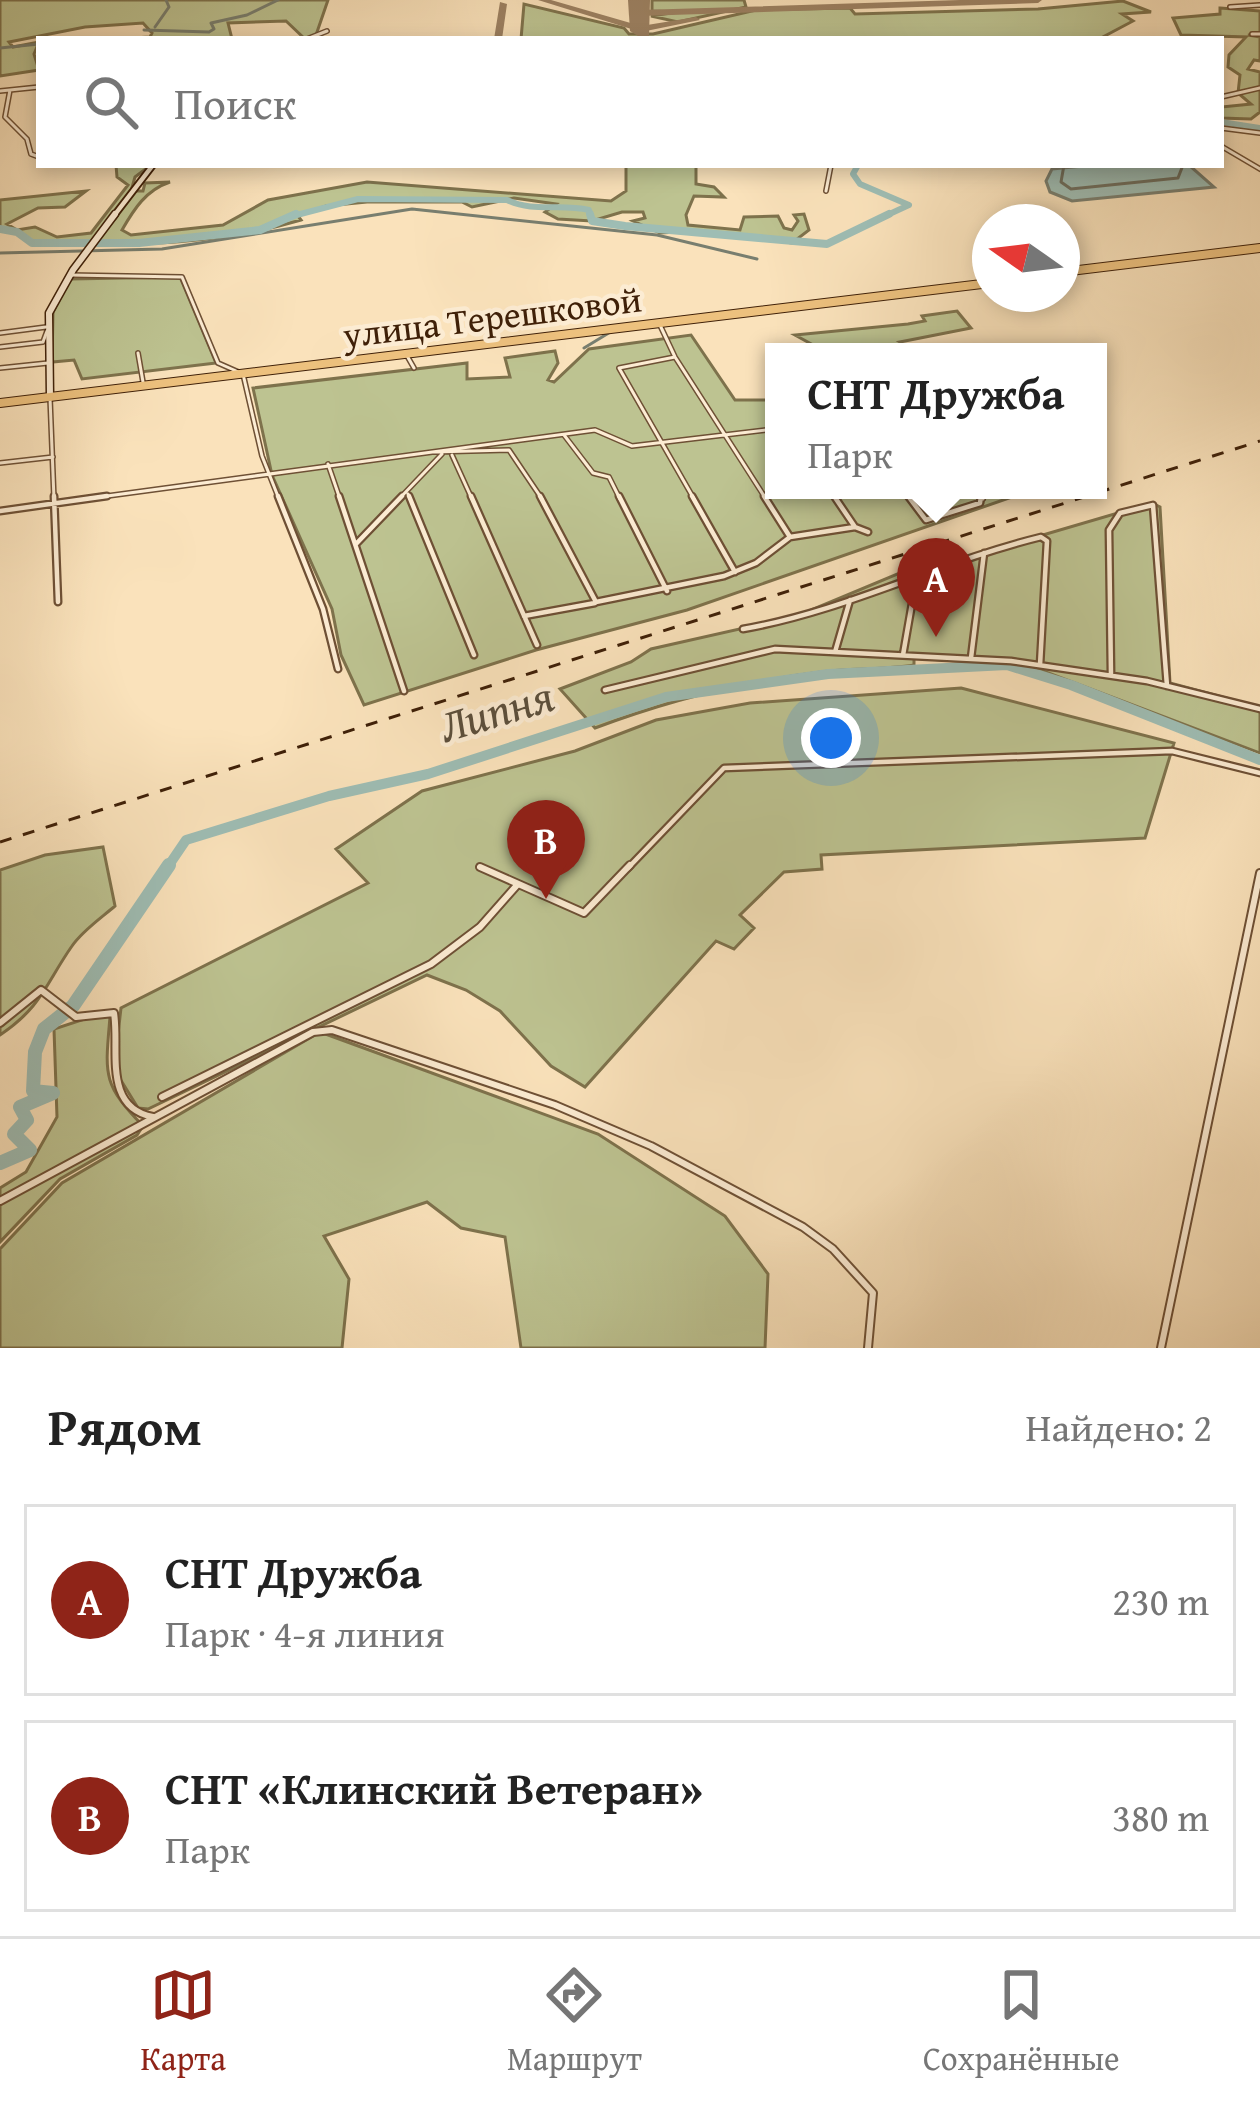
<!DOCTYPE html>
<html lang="ru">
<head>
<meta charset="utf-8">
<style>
  body { margin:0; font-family:"Gentium Book Plus",serif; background:#f2f2f2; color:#222 }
  .compass { position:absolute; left:972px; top:204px; width:108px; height:108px; border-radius:50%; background:#fff; box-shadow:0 6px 18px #0003; rotate:284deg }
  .you { position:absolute; left:831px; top:738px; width:42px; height:42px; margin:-30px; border:9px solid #fff; border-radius:50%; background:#1a73e8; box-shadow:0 0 0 18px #1a73e833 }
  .badge { display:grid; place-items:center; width:78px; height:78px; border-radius:50%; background:#8f2418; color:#fff; font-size:39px; font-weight:700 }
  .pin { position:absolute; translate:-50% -99px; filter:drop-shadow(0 3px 6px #0008) }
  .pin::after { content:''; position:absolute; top:63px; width:42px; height:36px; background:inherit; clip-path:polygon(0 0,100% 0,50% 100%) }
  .popup { position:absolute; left:765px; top:343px; width:342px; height:156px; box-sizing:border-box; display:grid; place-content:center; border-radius:0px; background:#fff; filter:drop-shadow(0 3px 9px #0005); font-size:39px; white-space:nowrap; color:#767676 }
  .popup b { font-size:45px; color:#222 }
  .popup::after { content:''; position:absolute; left:50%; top:100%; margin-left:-24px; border:24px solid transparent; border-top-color:#fff }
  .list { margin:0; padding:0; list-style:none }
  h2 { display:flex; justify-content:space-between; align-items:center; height:156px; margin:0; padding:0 48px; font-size:51px }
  h2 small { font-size:39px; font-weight:400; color:#767676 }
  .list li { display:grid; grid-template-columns:78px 1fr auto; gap:36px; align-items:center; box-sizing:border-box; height:192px; margin:0 24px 24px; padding:0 24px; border:3px solid #e0e0e0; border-radius:0px }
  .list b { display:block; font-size:45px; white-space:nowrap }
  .list p { margin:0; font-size:39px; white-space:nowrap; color:#767676 }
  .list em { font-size:39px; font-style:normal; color:#767676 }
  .icon { flex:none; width:66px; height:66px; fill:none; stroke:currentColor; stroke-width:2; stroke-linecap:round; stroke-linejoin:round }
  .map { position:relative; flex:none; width:1260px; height:1348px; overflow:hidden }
  .search { position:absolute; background:#fff; box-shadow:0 6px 18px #0003; left:36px; right:36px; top:36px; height:132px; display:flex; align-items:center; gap:30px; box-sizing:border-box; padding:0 42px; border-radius:0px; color:#767676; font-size:45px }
  .sheet { height:588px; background:#fff }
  nav { display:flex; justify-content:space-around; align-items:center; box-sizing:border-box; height:168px; border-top:3px solid #e0e0e0; background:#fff; font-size:33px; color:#767676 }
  nav a { display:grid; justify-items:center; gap:6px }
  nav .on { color:#8f2418 }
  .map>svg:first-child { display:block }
</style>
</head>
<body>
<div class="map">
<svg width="1260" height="1348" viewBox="0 0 1260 1348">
  <rect width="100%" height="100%" fill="#fae2bb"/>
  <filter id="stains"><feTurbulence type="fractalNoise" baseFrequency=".00167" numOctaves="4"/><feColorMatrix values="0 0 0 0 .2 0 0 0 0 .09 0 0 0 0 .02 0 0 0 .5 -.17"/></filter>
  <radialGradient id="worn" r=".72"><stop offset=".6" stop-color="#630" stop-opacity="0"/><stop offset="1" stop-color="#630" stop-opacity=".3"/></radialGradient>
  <!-- green -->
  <path fill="#bdc391" stroke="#7e724c" stroke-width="3" d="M0,0H328L316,35L305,39L286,21L228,23L232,39H115L150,37L152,33L143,23L85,27L9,42L13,47L39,42L34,54L39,70L0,76Z
    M652,0H744L746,7L678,22L651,16L678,12L652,11Z
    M1123,1L1151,12L1122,14L1133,21L1099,39H521L524,4L624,28L629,34H653L756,10L850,8L855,14L1038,9Z
    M1220,8L1260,11V34L1248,35L1260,37V61L1254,60L1248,69L1260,72V112L1251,119L1221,118V107L1251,104L1238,93L1240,75L1228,67L1229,55L1246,37L1181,35L1173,18L1220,14Z
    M116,165H151L135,177L131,191H143L145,183L170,182C146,190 134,209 122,230L131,235L223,225L268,200L367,182L611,201L626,191V165H696V184L714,187L724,197L694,196L686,215L688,225L740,230L744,217L778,216L784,228L792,230L798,221L794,215L804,214L809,230L792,243L694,231L660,233L633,221L645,218L643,212H622L592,221L558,219L545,212L556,204L514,198L472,207L462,202H367L326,206L298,216L301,220C207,248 127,244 32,243L16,231L0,229V200L86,191L65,207L38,208L7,224L17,230L35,227L57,237L91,233L128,185L117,177Z
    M180,277L216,363L82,379L74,360L52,362L53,312L70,279Z
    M957,311L971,328L900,342L918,352H826L795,335L908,324L925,321L922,316Z
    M691,335L735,400H774V490H1032L687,610L536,650L364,705L341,655L332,609L272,475L253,388L467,363V379L510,377L505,358L555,351L558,363L548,380L554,382L589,349Z
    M1152,503L1160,507L1170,683L1260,707V753L1030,666L914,658V665C884,670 852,668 821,672C745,681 667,701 595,728L560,689L631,662L651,649L797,616L902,572L910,574Z
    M961,688L1174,743L1145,838L821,855L822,869L784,872L740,915L754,928L734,949L716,941L585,1087L551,1066L500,1011L466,990L427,975L148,1109L138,1108L114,1069L121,1008L368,883L336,849L422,791L575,751L656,720L750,703Z
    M103,847L115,906C101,918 82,931 72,946C46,983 42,1007 0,1035V870L45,855Z
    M103,1013L110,1017C105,1075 102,1084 143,1126L137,1135L60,1179L0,1242V1188L26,1172L57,1117L54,1029Z
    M320,1032L598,1134L725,1216L768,1274L765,1348H521L505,1237L461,1228L427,1202L324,1236L349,1279L342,1348H0V1249L62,1183Z"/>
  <!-- water -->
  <path fill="#9ebdb4" stroke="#787e6f" stroke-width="3" d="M1094,165H1189L1214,187L1072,201L1050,192L1046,181L1052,169Z"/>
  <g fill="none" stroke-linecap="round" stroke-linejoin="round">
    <!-- shore -->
    <path stroke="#6e6e5e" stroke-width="3" d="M1064,165L1061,182L1071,189L1178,178L1183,165"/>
    <!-- stream -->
    <path stroke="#787e6f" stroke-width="3" d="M155,27L169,7L166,0
      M144,30L209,32L214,29L211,23L247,15L278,0
      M0,48L39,44
      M0,253L162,249L412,209L657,235L757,259
      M584,348L612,331"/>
    <!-- river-far3 -->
    <path stroke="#9ebdb4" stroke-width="6" d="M1221,122L1260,128
      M858,165L853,174L860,184L909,205L883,217
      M289,217L358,199L507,200C534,213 561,203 589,210L591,217"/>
    <!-- river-far2 -->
    <path stroke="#9ebdb4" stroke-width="8" d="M590,214L592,221L625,226L827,244L889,214
      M0,229L17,232L32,243H139L260,230L296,214"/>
    <!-- river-far1 -->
    <path stroke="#9ebdb4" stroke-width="10" d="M167,868L186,840L329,796L428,774L666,697L828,674L1007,665L1071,685L1260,760"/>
    <!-- river -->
    <path stroke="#9ebdb4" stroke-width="14" d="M0,1163L30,1150L14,1134L27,1120L20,1107L53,1093L33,1091L35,1052L44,1029L73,1006L169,865"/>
    <!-- taxiway -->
    <path fill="#9c8162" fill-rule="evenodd" d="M538,0H551L641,26L696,17L700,20L641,32Z
      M960,0H1042L1038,3L640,16L636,13L640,10Z
      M500,2L507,4L502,39H494Z"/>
    <!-- runway -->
    <path fill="#9c8162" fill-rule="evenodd" d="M628,0H650L649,36L641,38L630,31Z"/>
    <!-- street-far2 casing -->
    <g stroke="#6e5035" stroke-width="6">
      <path id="street-far2" d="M1230,7L1260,5
        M1252,34H1260
        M307,39L327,31
        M10,90L5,117L27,139L31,154L39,157
        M0,91L39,87
        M1221,97L1260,88
        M1221,128L1260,133
        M1221,146L1260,169
        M826,191L831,165
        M70,275L182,277L218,363L243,374L262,456L279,499
        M659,323L675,357L766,499
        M0,333L46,327
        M0,347L43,342L47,331
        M138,353L143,382
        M406,354L414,368
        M675,357L619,368L694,499
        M0,368L48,363
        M774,397L769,400L774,409
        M50,398L54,499
        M564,435L593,473L609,477L620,499
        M433,452L509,450L542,499
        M452,455L472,499
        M0,463L53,457
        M328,464L340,499
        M830,490L836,499
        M903,490L910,499
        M976,490L983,499
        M408,494L410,499
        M85,499L595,430L632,446L774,429
        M399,499L442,454"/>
    </g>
    <!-- street-far1 casing -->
    <g stroke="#6e5035" stroke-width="9">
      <path id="street-far1" d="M54,496L58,602
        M278,496L323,609L338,669
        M339,496L404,691
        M409,496L474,655
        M471,496L537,645
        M540,496L596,602L724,576L756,563L790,537L855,527
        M619,496L667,591
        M692,496L735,572
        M764,496L790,537
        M834,496L855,527L868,532
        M908,496L926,520L980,503L981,496
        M0,511L107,496
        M356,544L402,496
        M524,616L595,603
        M743,629C846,611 939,562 1041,537L1047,541L1040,665
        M835,652L850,600
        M903,655L917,575
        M971,658L984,553
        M1111,675L1109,530L1120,513L1153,505L1167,686
        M605,690L775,649L1011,661L1147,681L1260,709
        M628,868L724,768L1172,751L1260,773"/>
    </g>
    <!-- street casing -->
    <g stroke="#6e5035" stroke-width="10">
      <path id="street" d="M480,867L584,913L630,865
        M0,1023L41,990L76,1017L114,1013C120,1049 102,1107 153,1117
        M162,1097L431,964L480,927L518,884
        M0,1201L313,1032L332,1030L555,1105L651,1146L803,1227L833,1249L873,1293L868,1348
        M1161,1348L1260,873"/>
    </g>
    <!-- secondary-far1 casing -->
    <g stroke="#3f2008" stroke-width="8">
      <path id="secondary-far1" d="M113,217L153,165"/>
    </g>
    <!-- secondary casing -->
    <g stroke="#3f2008" stroke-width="9">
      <path id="secondary" d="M50,397L49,313L73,270L115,214"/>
    </g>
    <!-- highway casing -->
    <g stroke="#3f2008" stroke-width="10">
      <path id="highway" d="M1062,272L1260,248
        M0,403L990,283"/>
    </g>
    <!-- street-far2 -->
    <use href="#street-far2" stroke="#fcecd3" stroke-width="3"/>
    <!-- street-far1 -->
    <use href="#street-far1" stroke="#fcecd3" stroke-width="4.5"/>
    <!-- street -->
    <use href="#street" stroke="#fcecd3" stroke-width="6"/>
    <!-- secondary-far1 -->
    <use href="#secondary-far1" stroke="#fcecd3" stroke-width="4.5"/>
    <!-- secondary -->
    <use href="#secondary" stroke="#fcecd3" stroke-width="6"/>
    <!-- highway -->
    <use href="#highway" stroke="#edc17e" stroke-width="8"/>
    <!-- rail -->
    <path stroke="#3f2008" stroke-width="3" stroke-dasharray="12 12" stroke-linecap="butt" d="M0,842L1260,441"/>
  </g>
  <g text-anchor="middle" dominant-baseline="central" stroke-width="9" stroke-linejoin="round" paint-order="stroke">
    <!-- far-street labels -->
    <g font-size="36" fill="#3f2008" stroke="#fcecd3">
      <text transform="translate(492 316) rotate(-7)">улица Терешковой</text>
    </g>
    <!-- water labels -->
    <g font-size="45" font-style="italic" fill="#5c4f3c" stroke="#fcecd3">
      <text transform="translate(496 710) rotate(-17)">Липня</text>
    </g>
  </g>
  <rect width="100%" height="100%" filter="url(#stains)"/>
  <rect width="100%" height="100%" fill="url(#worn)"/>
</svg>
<svg class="compass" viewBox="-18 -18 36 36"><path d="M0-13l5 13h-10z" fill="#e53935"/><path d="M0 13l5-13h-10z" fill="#767676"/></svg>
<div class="you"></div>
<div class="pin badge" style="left:936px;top:637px">A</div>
<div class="popup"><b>СНТ Дружба</b>Парк</div>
<div class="pin badge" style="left:546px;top:899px">B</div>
<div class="search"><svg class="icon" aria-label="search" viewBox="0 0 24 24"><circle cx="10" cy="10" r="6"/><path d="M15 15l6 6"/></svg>Поиск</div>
</div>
<section class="sheet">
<h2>Рядом<small>Найдено: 2</small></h2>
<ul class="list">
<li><span class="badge">A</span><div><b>СНТ Дружба</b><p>Парк · 4-я линия</p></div><em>230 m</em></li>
<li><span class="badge">B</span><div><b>СНТ «Клинский Ветеран»</b><p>Парк</p></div><em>380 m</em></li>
</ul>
</section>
<nav>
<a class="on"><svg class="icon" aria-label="map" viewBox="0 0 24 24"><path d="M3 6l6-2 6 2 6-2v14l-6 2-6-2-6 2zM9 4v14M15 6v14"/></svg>Карта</a>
<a><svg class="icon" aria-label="directions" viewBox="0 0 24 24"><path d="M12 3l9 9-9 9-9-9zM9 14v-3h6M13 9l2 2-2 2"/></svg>Маршрут</a>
<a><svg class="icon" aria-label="saved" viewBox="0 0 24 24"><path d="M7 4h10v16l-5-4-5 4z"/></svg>Сохранённые</a>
</nav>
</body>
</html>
